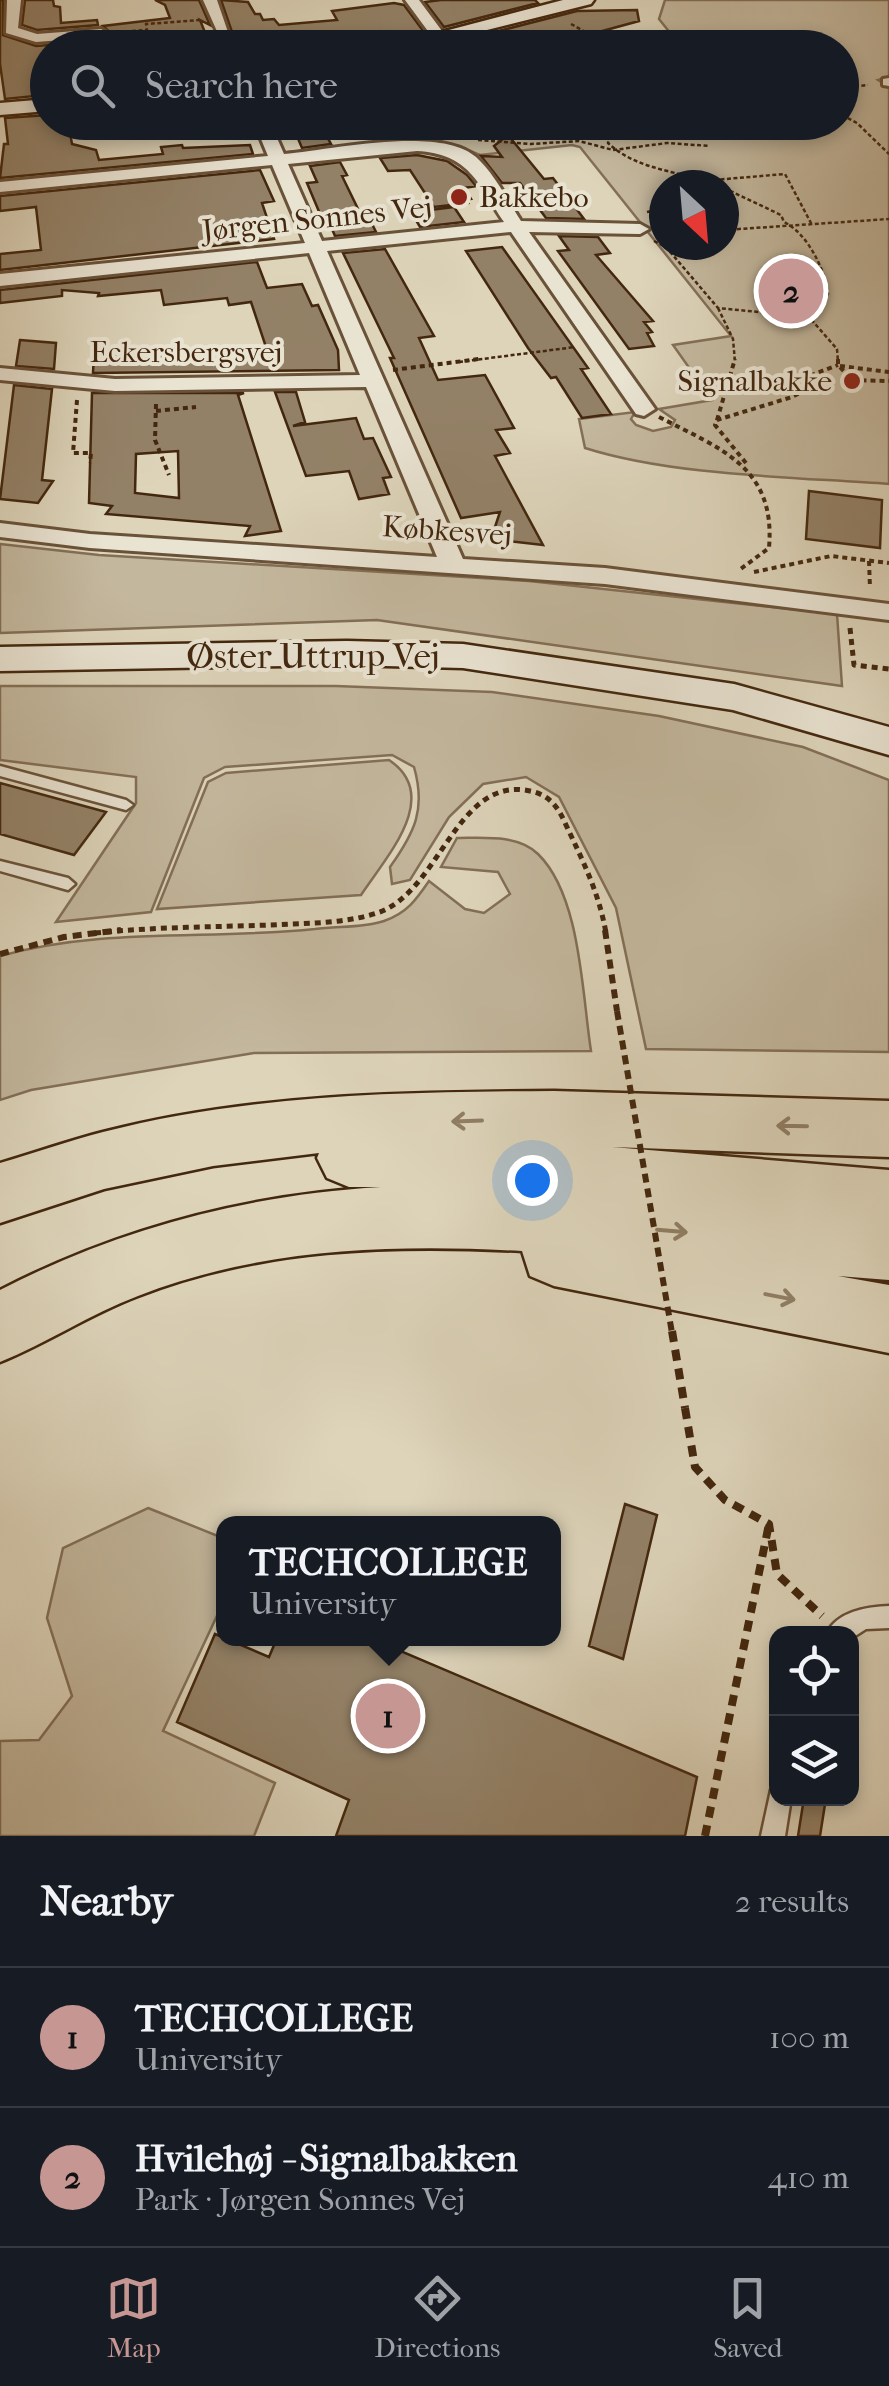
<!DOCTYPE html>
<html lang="en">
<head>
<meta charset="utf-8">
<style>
  body { margin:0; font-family:"IM FELL French Canon",serif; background:#242831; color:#f1f3f6 }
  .controls { position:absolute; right:30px; bottom:30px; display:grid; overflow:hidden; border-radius:20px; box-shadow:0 5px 15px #0003 }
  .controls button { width:90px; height:90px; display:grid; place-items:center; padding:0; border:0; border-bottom:2px solid #363941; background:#171b24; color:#f1f3f6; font:50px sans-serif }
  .compass { position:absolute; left:649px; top:170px; width:90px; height:90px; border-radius:50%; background:#171b24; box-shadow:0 5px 15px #0003; rotate:154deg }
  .you { position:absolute; left:532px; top:1180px; width:35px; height:35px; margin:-25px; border:8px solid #fff; border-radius:50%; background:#1a73e8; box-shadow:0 0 0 15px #1a73e833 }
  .badge { display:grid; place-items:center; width:65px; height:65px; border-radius:50%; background:#c59692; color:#111; font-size:32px; font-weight:700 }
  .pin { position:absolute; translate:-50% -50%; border:5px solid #fff; box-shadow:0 2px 10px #0006 }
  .popup { position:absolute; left:216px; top:1516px; width:345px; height:130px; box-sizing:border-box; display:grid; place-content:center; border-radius:20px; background:#171b24; filter:drop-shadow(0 2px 8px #0005); font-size:32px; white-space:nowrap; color:#9ea1a6 }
  .popup b { font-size:38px; color:#f1f3f6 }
  .popup::after { content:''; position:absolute; left:50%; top:100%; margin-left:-20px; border:20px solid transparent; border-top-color:#171b24 }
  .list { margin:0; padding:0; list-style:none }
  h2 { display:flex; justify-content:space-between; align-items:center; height:130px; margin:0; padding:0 40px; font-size:42px }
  h2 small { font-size:32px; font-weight:400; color:#9ea1a6 }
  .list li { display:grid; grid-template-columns:65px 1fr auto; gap:30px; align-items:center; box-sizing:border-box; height:140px; padding:0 40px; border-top:2px solid #363941 }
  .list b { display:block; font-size:38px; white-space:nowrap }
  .list p { margin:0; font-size:32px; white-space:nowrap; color:#9ea1a6 }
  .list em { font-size:32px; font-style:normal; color:#9ea1a6 }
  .icon { flex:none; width:55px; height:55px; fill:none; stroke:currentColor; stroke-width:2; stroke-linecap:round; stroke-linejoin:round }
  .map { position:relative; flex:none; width:889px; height:1836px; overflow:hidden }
  .search { position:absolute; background:#171b24; box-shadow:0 5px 15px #0003; left:30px; right:30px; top:30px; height:110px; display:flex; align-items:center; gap:25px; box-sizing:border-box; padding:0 35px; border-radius:55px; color:#9ea1a6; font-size:38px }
  .sheet { height:410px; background:#171b24 }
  nav { display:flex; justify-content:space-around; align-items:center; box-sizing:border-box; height:140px; border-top:2px solid #363941; background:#171b24; font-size:28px; color:#9ea1a6 }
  nav a { display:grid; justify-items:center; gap:5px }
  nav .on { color:#c59692 }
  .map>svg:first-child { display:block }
</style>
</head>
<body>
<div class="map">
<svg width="889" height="1836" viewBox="0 0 889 1836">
  <rect width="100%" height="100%" fill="#ddd4ba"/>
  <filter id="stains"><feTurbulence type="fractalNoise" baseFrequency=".002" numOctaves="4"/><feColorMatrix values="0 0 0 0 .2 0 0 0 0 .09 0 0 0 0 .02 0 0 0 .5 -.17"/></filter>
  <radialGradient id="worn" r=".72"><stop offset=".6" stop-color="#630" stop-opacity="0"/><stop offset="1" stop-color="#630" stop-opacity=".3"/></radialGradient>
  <!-- green -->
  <path fill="#c3b79d" stroke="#836f56" stroke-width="2.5" fill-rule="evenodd" d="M665,0H889V77L878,80L889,87V484C795,477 673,476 585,448L579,419L635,412L631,419L636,425L653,431L671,427L675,420L659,409L712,400L673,345L731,336L580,147L572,145L480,155L458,146L425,142L417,124L407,123L842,122V48L556,47L671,34L659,19ZM664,185H724V245H664Z
    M0,544L99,555L529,581L837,614L842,686L377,620L0,633Z
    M0,686H336L492,692L659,716L803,747L889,780V1052L646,1049L616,908L559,797L526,777L483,784L449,817L410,880L392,884L390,867C415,832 426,809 414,767L392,755L225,767L204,778L151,912L56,922L136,803V777L0,760Z
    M389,760C443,796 386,857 361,895L157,909L208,782L226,773Z
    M457,838C482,838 518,834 538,854C581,896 582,994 591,1051L254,1053L31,1090L0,1100V956C103,927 209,940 315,929C337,926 364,928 384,921C407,913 416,900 429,881L465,909L484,913L510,894L498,872L441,867Z
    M148,1508L223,1538V1603L163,1731L275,1783L254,1836H0V1741L39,1740L72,1696L47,1618L63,1548Z"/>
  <!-- building -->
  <path fill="#938167" stroke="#43270e" stroke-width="2.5" fill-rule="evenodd" d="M0,0H3V35L36,46L101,41L112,34L103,26L170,18L165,5L155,0H199L210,25L200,20L210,45L48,48V77H42L45,95L5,99L0,64Z
    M25,0H53L54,6L60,7L61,23L97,20L98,25L37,30L22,25Z
    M221,0L248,2L255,14H260L263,20L274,19L279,25L337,20L332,11L394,3L404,5L424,32L377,48H260L233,35Z
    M441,0H535L538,3L444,27L425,2Z
    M637,10L639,21L540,48H432L577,11Z
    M48,115V122H68L72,144L96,150L99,160L163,154L161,147L182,145L183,148L250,145L253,154L0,178L4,144H8L5,118Z
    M321,126L331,144L302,148L294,129Z
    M508,135L544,179L553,178L584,219L546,218L520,183H502L481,156L502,157L494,146Z
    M417,155L447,161L467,175L476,186L464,188L471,199L466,200L468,203L434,207L410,170L388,171L380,158Z
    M340,162L347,175L342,176L362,217L371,222L376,232L335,236L328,220L323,221L307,183L317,182L310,166Z
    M260,170L274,201L262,203L274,239L0,270V254L41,250L36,207L0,211V196Z
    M454,207L464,222L420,227L414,217L432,214L430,210Z
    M559,236L598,237L610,253L596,255L653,321L644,322L652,332L647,333L654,346L629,349L558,251L569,250Z
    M502,247L588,368L581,369L611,414L582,418L556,377L551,378L528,348L466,251Z
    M385,249L434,336L419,338L438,380L485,375L514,428L496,430L510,453L495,456L543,545L491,539L500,512L461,518L390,358H394L343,253Z
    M257,262L267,288L302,284L312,306L318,305L338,350L339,370L93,373L94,353L172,350L171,360L270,359L251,302L229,305L227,298L164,305L161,290L98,296L99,293L62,290V296L0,303V290Z
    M20,340L56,343L54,369L16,366Z
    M14,385L52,389L42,480L53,481L38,503L0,499Z
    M275,392H296L305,422L293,426L356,418L364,439L373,438L391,477L383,478L389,494L359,499L349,471L306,476Z
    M92,393H244L238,395L281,531L245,536L250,526L106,514L112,506L89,503ZM178,451L179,498L135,493L136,454Z
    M809,491L882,500L880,548L806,539Z
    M0,783L106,812L74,855L0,834Z
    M625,1504L657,1515L623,1659L589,1646Z
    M215,1634L269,1657L277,1638H370L697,1777L685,1836H336L349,1800L177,1722Z
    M804,1798H826L820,1836H798Z"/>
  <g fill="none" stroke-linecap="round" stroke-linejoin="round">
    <!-- lane casing -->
    <g stroke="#6a5239" stroke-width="5">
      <path id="lane" d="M0,766L126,800L133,805L126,810L0,776Z
        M0,861L68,878L75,884L68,890L0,871Z
        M889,1606V1628L866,1629L852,1638V1634H826C838,1611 866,1607 889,1606Z
        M776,1787V1798H791L785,1836H761L771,1790Z"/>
    </g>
    <!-- street casing -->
    <g stroke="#6a5239" stroke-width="6">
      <path id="street" d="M7,0H21L18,28L37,34L101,29L108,33L101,37L36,42L6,33Z
        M203,0H217L230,38H220Z
        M405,0H419L445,35L443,38H433Z
        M889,78V86L883,85V79Z
        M254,122H270L284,154C330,150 440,125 476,157C494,173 508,201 521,221L640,224L649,229L640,234L529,232L655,409L644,416L636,414L511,232L327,251L463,559L605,568L889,604V620L605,584L90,548L0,537V523L90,534L437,557L366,387L115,391L0,380V368L115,379L360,375L309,253L0,286V274L305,243L272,165L0,192V182L268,156ZM417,151C469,154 477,182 504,222L322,241L288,164Z"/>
    </g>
    <!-- secondary casing -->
    <g stroke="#43270e" stroke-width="5">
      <path id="secondary" d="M563,0H594L591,4L415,48H380Z
        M48,99V111L0,115V103Z
        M347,641L463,644L734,684L889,727V755L733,710L463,668L347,665L0,671V647Z"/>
    </g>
    <!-- highway casing -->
    <g stroke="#43270e" stroke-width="5">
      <path id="highway" d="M554,1091L889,1101V1157L612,1147L889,1170V1280L838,1276L889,1285V1353L554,1286L530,1276L522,1251C392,1244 260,1248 138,1296C90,1314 47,1343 0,1362V1290C120,1228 246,1195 381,1187H349L327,1178L317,1158L319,1153L213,1166L104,1189L0,1223V1163C34,1153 68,1141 103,1132C249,1094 403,1092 554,1091Z"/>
    </g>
    <!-- path-far4 -->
    <path stroke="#43270e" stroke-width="2.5" stroke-dasharray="4 2.5" stroke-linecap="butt" d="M571,24L598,39L593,48
      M119,32L147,30L146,24L201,20
      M842,88L868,85
      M842,115L857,123L889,154
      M611,122L608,143C638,171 681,171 718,185
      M472,137L527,122
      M478,140L531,144L579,141L613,150L667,143L710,146
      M714,180L785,174L812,225
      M724,188L781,215L784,222C807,233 825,269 828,294L809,317
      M647,212L664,209
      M724,230L889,219
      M654,241L666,247L718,308L809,317L837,349L838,362
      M718,308L733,339L735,362
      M459,362L575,347"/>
    <!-- path-far3 -->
    <path stroke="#43270e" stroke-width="4" stroke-dasharray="5 4" stroke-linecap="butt" d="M838,359V365L852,380L889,381
      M840,366L889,372
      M393,370L479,359
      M77,400L73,453H91L90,463
      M156,404L155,440L169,475
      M156,411L196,407
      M659,417C721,449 776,467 769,548L738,571
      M717,420L735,359
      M746,463L715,425L717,420L792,397L804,391L814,374L838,365
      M869,561L870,588
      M754,572L831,556L889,563"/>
    <!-- path-far2 -->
    <path stroke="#43270e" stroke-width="5" stroke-dasharray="6 5" stroke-linecap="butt" d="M850,628L854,665L889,669
      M95,933C154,927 212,927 271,925C307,923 343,924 377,913C440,893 456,775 530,791C550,795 558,807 566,825C583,861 599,893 606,933"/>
    <!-- path-far1 -->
    <path stroke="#43270e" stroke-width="6" stroke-dasharray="9 6" stroke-linecap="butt" d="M605,930L617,1011
      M0,954L64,937L121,930"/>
    <!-- path -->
    <path stroke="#43270e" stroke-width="8" stroke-dasharray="11 8" stroke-linecap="butt" d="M685,1408L695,1467L725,1500L769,1524L777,1574L822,1616
      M705,1836L769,1524"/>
    <!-- lane -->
    <use href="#lane" fill="#e9e3d2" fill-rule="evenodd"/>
    <!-- street -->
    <use href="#street" fill="#e9e3d2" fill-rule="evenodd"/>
    <!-- secondary -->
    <use href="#secondary" fill="#e9e3d2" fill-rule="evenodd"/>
    <!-- highway -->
    <use href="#highway" fill="#ddd4ba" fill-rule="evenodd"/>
    <!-- path-bridge-far1 -->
    <path stroke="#43270e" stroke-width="6" stroke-dasharray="9 6" stroke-linecap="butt" d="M617,1011L672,1333"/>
    <!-- path-bridge -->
    <path stroke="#43270e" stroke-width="8" stroke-dasharray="11 8" stroke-linecap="butt" d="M672,1331L685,1408"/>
  </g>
  <!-- one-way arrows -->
  <defs><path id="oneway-shaft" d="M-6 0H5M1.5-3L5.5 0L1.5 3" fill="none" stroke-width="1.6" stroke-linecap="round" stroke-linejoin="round" transform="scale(2.5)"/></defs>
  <g stroke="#907e64">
    <use href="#oneway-shaft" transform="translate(467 1121) rotate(178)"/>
    <use href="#oneway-shaft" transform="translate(792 1126) rotate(-179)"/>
    <use href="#oneway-shaft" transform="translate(672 1231) rotate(5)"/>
    <use href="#oneway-shaft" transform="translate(780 1297) rotate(11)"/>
  </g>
  <!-- markers -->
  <g fill="#8f2418" stroke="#e9e3d2" stroke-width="4">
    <circle cx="459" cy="197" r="10"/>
    <circle cx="852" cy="381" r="10"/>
  </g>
  <g text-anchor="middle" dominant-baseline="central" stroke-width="8" stroke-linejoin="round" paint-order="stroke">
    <!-- far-poi labels -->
    <g font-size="30" fill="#43270e" stroke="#e9e3d2" text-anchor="start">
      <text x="479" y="197">Bakkebo</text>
      <text x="832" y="381" text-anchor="end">Signalbakke</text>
    </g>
    <!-- far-street labels -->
    <g font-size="30" fill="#43270e" stroke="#e9e3d2">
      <text transform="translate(317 219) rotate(-6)">Jørgen Sonnes Vej</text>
      <text x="186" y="352">Eckersbergsvej</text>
      <text transform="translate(447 531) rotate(4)">Købkesvej</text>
    </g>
    <!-- street labels -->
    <g font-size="35" fill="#43270e" stroke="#e9e3d2">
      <text x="313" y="656">Øster Uttrup Vej</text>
    </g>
  </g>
  <rect width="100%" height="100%" filter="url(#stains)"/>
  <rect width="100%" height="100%" fill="url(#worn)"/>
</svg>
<div class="controls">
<button><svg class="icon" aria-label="locate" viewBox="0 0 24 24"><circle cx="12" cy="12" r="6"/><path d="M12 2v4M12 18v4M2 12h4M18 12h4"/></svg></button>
<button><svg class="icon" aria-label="layers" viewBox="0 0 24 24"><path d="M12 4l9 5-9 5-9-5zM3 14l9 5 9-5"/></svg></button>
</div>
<svg class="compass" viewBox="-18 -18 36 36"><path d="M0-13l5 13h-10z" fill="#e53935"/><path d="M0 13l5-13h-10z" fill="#9ea1a6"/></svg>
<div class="you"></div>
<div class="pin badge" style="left:388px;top:1716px">1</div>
<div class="popup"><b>TECHCOLLEGE</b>University</div>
<div class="pin badge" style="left:791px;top:291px">2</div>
<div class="search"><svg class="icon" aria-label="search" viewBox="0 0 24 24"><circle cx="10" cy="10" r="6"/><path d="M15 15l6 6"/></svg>Search here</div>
</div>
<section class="sheet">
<h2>Nearby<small>2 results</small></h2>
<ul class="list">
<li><span class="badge">1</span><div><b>TECHCOLLEGE</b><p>University</p></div><em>100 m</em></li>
<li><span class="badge">2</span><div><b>Hvilehøj - Signalbakken</b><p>Park · Jørgen Sonnes Vej</p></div><em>410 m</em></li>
</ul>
</section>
<nav>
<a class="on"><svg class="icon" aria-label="map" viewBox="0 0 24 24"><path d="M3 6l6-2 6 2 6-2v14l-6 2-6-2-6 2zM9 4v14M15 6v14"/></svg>Map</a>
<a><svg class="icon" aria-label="directions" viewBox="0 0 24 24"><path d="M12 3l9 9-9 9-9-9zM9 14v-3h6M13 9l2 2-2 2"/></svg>Directions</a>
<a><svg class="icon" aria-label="saved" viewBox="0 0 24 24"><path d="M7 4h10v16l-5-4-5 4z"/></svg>Saved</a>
</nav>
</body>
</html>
